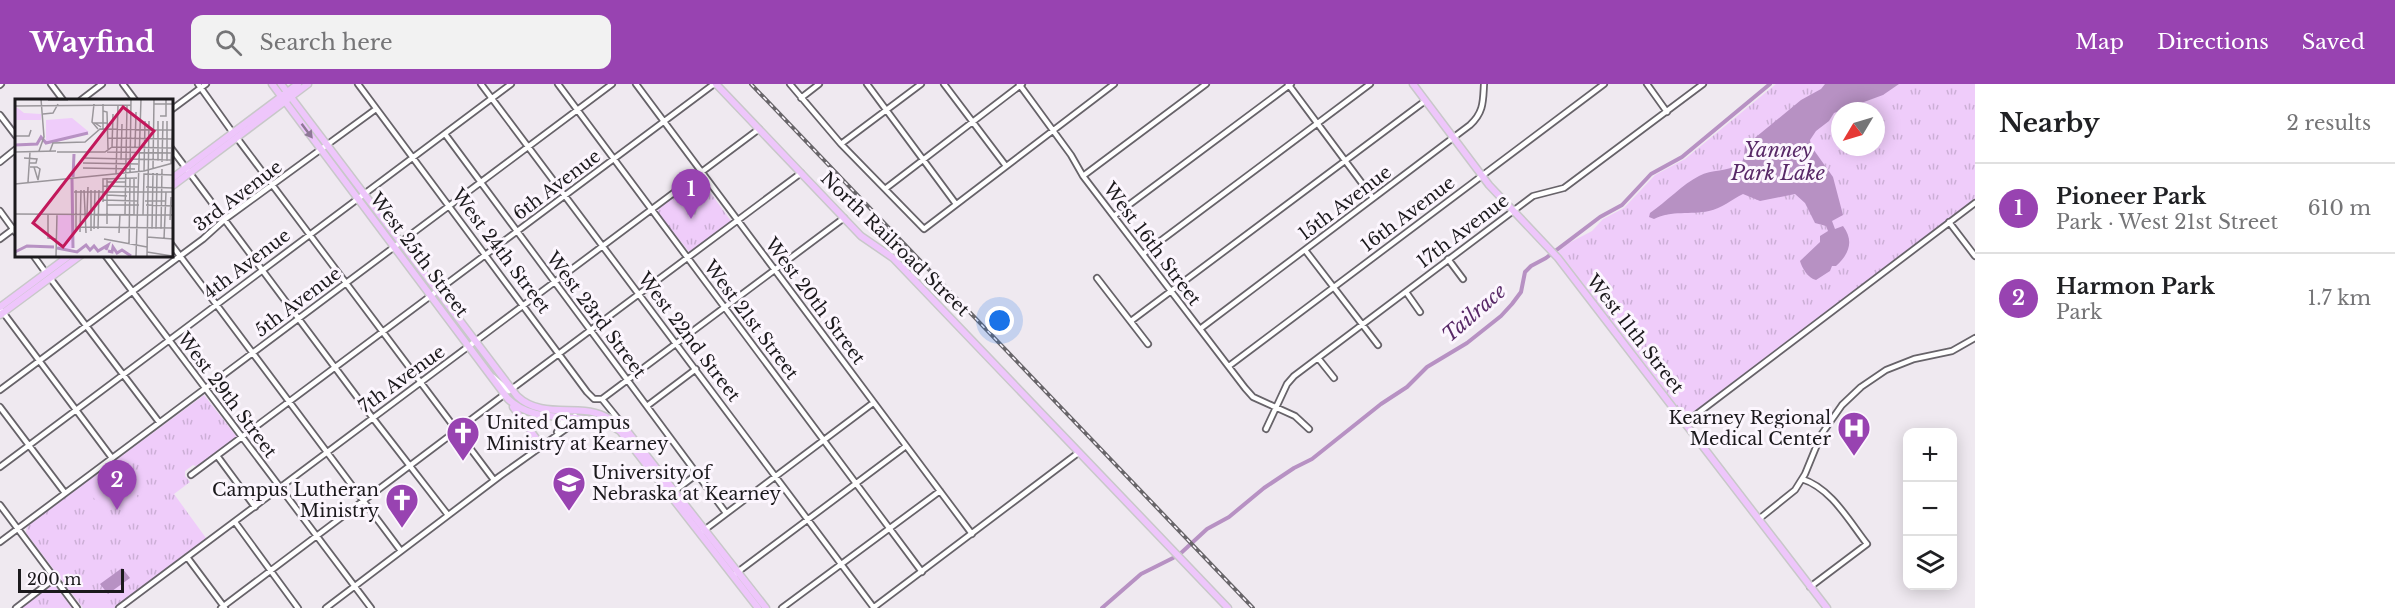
<!DOCTYPE html>
<html lang="en">
<head>
<meta charset="utf-8">
<style>
  body { margin:0; font-family:"Libre Baskerville",serif; background:#f2f2f2; color:#202124 }
  .controls { position:absolute; right:18px; bottom:18px; display:grid; overflow:hidden; border-radius:12px; box-shadow:0 3px 15px #0003 }
  .controls button { width:54px; height:54px; display:grid; place-items:center; padding:0; border:0; border-bottom:2px solid #e0e0e0; background:#fff; color:#202124; font:30px sans-serif }
  .compass { position:absolute; left:1831px; top:18px; width:54px; height:54px; border-radius:50%; background:#fff; box-shadow:0 3px 15px #0003; rotate:232deg }
  .scale { position:absolute; left:18px; bottom:15px; width:106px; box-sizing:border-box; padding-left:6px; border:3px solid #1b191c; border-top:0; font-size:16px; line-height:21px; white-space:nowrap; color:#1b191c; -webkit-text-stroke:4px #fcf6fe; paint-order:stroke }
  .you { position:absolute; left:1000px; top:237px; width:21px; height:21px; margin:-15px; border:4px solid #fff; border-radius:50%; background:#1a73e8; box-shadow:0 0 0 9px #1a73e833 }
  .badge { display:grid; place-items:center; width:39px; height:39px; border-radius:50%; background:#9843b1; color:#fff; font-size:20px; font-weight:700 }
  .pin { position:absolute; translate:-50% -50px; filter:drop-shadow(0 2px 3px #0008) }
  .pin::after { content:''; position:absolute; top:32px; width:21px; height:18px; background:inherit; clip-path:polygon(0 0,100% 0,50% 100%) }
  .list { margin:0; padding:0; list-style:none }
  h2 { display:flex; justify-content:space-between; align-items:center; height:78px; margin:0; padding:0 24px; font-size:26px }
  h2 small { font-size:20px; font-weight:400; color:#757577 }
  .list li { display:grid; grid-template-columns:39px 1fr auto; gap:18px; align-items:center; box-sizing:border-box; height:90px; padding:0 24px; border-top:2px solid #e0e0e0 }
  .list b { display:block; font-size:22px; white-space:nowrap }
  .list p { margin:0; font-size:20px; white-space:nowrap; color:#757577 }
  .list em { font-size:20px; font-style:normal; color:#757577 }
  .icon { flex:none; width:33px; height:33px; fill:none; stroke:currentColor; stroke-width:2; stroke-linecap:round; stroke-linejoin:round }
  .map { position:relative; flex:none; width:1975px; height:524px; overflow:hidden }
  header { display:flex; align-items:center; gap:36px; box-sizing:border-box; height:84px; padding:0 30px; background:#9843b1; color:#fff }
  header strong { font-size:28px }
  nav { display:flex; gap:33px; margin-inline-start:auto; font-size:21px }
  .search { width:420px; height:54px; background:#f2f2f2; display:flex; align-items:center; gap:15px; box-sizing:border-box; padding:0 21px; border-radius:12px; color:#757577; font-size:22px }
  main { display:flex }
  aside { flex:1; background:#fff }
  .map>svg:first-child { display:block }
</style>
</head>
<body>
<header>
<strong>Wayfind</strong>
<div class="search"><svg class="icon" aria-label="search" viewBox="0 0 24 24"><circle cx="10" cy="10" r="6"/><path d="M15 15l6 6"/></svg>Search here</div>
<nav><a>Map</a><a>Directions</a><a>Saved</a></nav>
</header>
<main>
<div class="map">
<svg width="1975" height="524" viewBox="0 0 1975 524">
  <defs>
    <pattern id="park-tufts" width="24" height="20" patternUnits="userSpaceOnUse" patternTransform="scale(1.5)"><rect width="24" height="20" fill="#efccfa"/><path d="M3 7l-1-3M5 7V3M7 7l1-3M15 17l-1-3M17 17v-4M19 17l1-3" fill="none" stroke="#ccafd6"/></pattern>
  </defs>
  <rect width="100%" height="100%" fill="#efe9f0"/>
  <!-- park -->
  <path fill="url(#park-tufts)" fill-rule="evenodd" d="M1776,0H1975V116L1696,326L1688,332L1684,331L1558,168L1569,159L1592,147L1603,135L1624,124L1655,91L1685,75ZM1840,27H1876V63H1840Z
    M699,93L731,137L690,169L658,129V125Z
    M204,311L237,353L198,383L193,381L185,387V392L190,398L174,410L206,454L114,524H83L26,449L27,442Z
    M54,500L72,524H21Z"/>
  <!-- pitch -->
  <path fill="#efccfa" d="M115,388H119L139,415C119,427 104,425 88,409Z"/>
  <!-- water -->
  <path fill="#b791c3" d="M1825,0H1899L1883,11L1834,29L1829,37L1816,47L1810,56L1811,62L1833,93L1843,131L1832,137L1835,145L1843,142C1855,158 1848,171 1836,182H1832L1830,187L1816,196C1808,194 1802,184 1800,177L1820,158V152L1828,147L1826,142L1815,139L1805,119L1795,110L1760,117L1743,110C1731,116 1722,124 1709,127C1690,131 1672,126 1654,135L1649,133L1650,129C1666,118 1683,100 1699,92C1712,85 1727,88 1740,80C1745,76 1744,68 1745,62L1801,16L1821,5Z
    M122,484L130,494L108,510L100,500Z"/>
  <g fill="none" stroke-linecap="round" stroke-linejoin="round">
    <!-- canal -->
    <path stroke="#b791c3" stroke-width="4" d="M1181,469L1207,445L1229,433L1264,404L1294,384L1312,375L1381,320L1407,303L1427,283L1467,259L1501,232L1512,220L1521,208L1525,188L1531,182L1546,174L1600,133L1622,121L1651,90L1682,73L1770,0
      M1102,524L1141,490L1173,474"/>
    <!-- minor casing -->
    <g stroke="#676369" stroke-width="8">
      <path id="minor" d="M51,0L63,16
        M123,0L135,16
        M198,0L233,49
        M358,0L587,308L594,315H602L623,341
        M481,0L874,524
        M558,0L922,488
        M636,0L972,450
        M790,0L841,60L924,145L1114,0
        M867,0L956,120
        M944,0L1006,82
        M1019,0L1071,71L1083,92L1245,304L1253,313L1295,332L1309,345
        M1288,0L1373,114
        M1647,0L1667,28
        M0,1L1,0
        M801,14L819,0
        M81,16L102,0
        M171,26L206,0
        M0,31L16,52
        M445,50L726,429
        M237,54L494,396
        M841,60L921,0
        M171,64L372,333L448,431
        M0,78L16,65
        M1083,92L1206,0
        M885,105L1022,0
        M0,127L16,149
        M1114,132L1291,0
        M1949,138L1975,172
        M0,155L16,143
        M171,160L401,467
        M1305,166L1378,261
        M1143,170L1370,0
        M33,171L46,189
        M105,171L371,524
        M1448,175L1463,195
        M50,194L159,338
        M1097,194L1148,260
        M1406,208L1420,228
        M2,227L112,374
        M1131,237L1425,17
        M1200,245L1470,41C1484,28 1483,17 1484,0
        M1318,274L1334,294
        M1229,282L1604,0
        M493,293L509,307L801,89
        M0,306L203,155L224,136L376,25
        M602,315L844,134
        M647,322L696,285
        M0,323L65,409
        M1685,339L1975,119
        M1266,345L1287,300L1294,292L1533,112L1564,104L1703,0
        M557,348L566,332
        M218,373L255,423
        M0,383L511,0
        M191,391L714,0
        M1802,395C1831,404 1849,437 1867,460L1810,503
        M676,406L697,390
        M0,421L77,524
        M1759,435L1795,406L1805,390L1821,351L1842,321L1861,303L1886,286L1914,275L1952,267L1975,254
        M235,438L298,524
        M703,447L873,319
        M0,458L612,0
        M187,473L225,524
        M735,490L906,362
        M16,524L55,494
        M119,524L759,45
        M221,524L505,310
        M326,524L500,392L570,342L575,332
        M782,524L940,407
        M873,524L1078,369"/>
    </g>
    <!-- major casing -->
    <g stroke="#c8c8c9" stroke-width="9">
      <path id="major" d="M272,0L508,315C539,345 585,323 620,347L758,524
        M281,0L517,312C536,330 561,325 585,327C600,328 613,336 625,344L766,524
        M716,0L861,152L893,174L1228,524
        M1413,0L1489,101L1558,174L1827,524
        M171,95L298,0
        M171,103L308,0
        M0,223L70,171
        M0,231L81,171
        M513,323L541,361"/>
    </g>
    <!-- minor -->
    <use href="#minor" stroke="#fff" stroke-width="4.5"/>
    <!-- major -->
    <use href="#major" stroke="#eec6fb" stroke-width="6"/>
    <!-- rail casing -->
    <g stroke="#686569" stroke-width="4">
      <path id="rail" d="M751,0L1253,524"/>
    </g>
    <!-- rail -->
    <use href="#rail" stroke="#fcf6fe" stroke-width="1.5" stroke-dasharray="4.5" stroke-linecap="butt"/>
  </g>
  <!-- one-way arrows -->
  <defs><path id="oneway-solid" d="M-6-.8H1V-3.2L6.5 0L1 3.2V.8H-6Z" transform="scale(1.5)"/></defs>
  <use fill="#8f7897" href="#oneway-solid" transform="translate(307 47) rotate(53)"/>
  <!-- icons -->
  <defs>
    <g id="hospital-pin" transform="scale(1.725)"><path d="M0 17L-7.5 6A9.5 9.5 0 1 1 7.5 6Z" fill="#9843b1" stroke="#fcf6fe"/><path d="M-5-5h3v3.5h4V-5h3V5h-3V1.5h-4V5h-3Z" fill="#fff"/></g>
    <g id="church-pin" transform="scale(1.725)"><path d="M0 17L-7.5 6A9.5 9.5 0 1 1 7.5 6Z" fill="#9843b1" stroke="#fcf6fe"/><path d="M-1.2-6h2.4v3.5h3.3v2.4h-3.3V6h-2.4V-.1h-3.3v-2.4h3.3Z" fill="#fff"/></g>
    <g id="university-pin" transform="scale(1.725)"><path d="M0 17L-7.5 6A9.5 9.5 0 1 1 7.5 6Z" fill="#9843b1" stroke="#fcf6fe"/><path d="M0-5L7-2L0 1L-7-2ZM-4 1L0 2.5L4 1V4Q0 6-4 4Z" fill="#fff"/></g>
  </defs>
  <g fill-rule="evenodd">
    <use href="#hospital-pin" x="1854" y="344"/>
    <use href="#church-pin" x="463" y="349"/>
    <use href="#university-pin" x="569" y="399"/>
    <use href="#church-pin" x="402" y="416"/>
  </g>
  <g text-anchor="middle" dominant-baseline="central" stroke-width="6" stroke-linejoin="round" paint-order="stroke">
    <!-- street labels -->
    <g font-size="18" fill="#1b191c" stroke="#fcf6fe">
      <text transform="translate(557 101) rotate(-37)">6th Avenue</text>
      <text transform="translate(238 112) rotate(-37)">3rd Avenue</text>
      <text transform="translate(1345 119) rotate(-37)">15th Avenue</text>
      <text transform="translate(1408 130) rotate(-37)">16th Avenue</text>
      <text transform="translate(1463 147) rotate(-37)">17th Avenue</text>
      <text transform="translate(895 160) rotate(44)">North Railroad Street</text>
      <text transform="translate(1152 160) rotate(53)">West 16th Street</text>
      <text transform="translate(501 167) rotate(53)">West 24th Street</text>
      <text transform="translate(419 171) rotate(53)">West 25th Street</text>
      <text transform="translate(247 180) rotate(-37)">4th Avenue</text>
      <text transform="translate(815 217) rotate(53)">West 20th Street</text>
      <text transform="translate(298 218) rotate(-37)">5th Avenue</text>
      <text transform="translate(596 231) rotate(53)">West 23rd Street</text>
      <text transform="translate(751 236) rotate(53)">West 21st Street</text>
      <text transform="translate(1635 250) rotate(52)">West 11th Street</text>
      <text transform="translate(689 253) rotate(53)">West 22nd Street</text>
      <text transform="translate(402 295) rotate(-36)">7th Avenue</text>
      <text transform="translate(227 311) rotate(53)">West 29th Street</text>
    </g>
    <!-- poi labels -->
    <g font-size="18" fill="#1b191c" stroke="#fcf6fe" text-anchor="end">
      <text x="1831" y="334">Kearney Regional<tspan x="1831" dy="21">Medical Center</tspan></text>
      <text x="486" y="339" text-anchor="start">United Campus<tspan x="486" dy="21">Ministry at Kearney</tspan></text>
      <text x="592" y="389" text-anchor="start">University of<tspan x="592" dy="21">Nebraska at Kearney</tspan></text>
      <text x="379" y="406">Campus Lutheran<tspan x="379" dy="21">Ministry</tspan></text>
    </g>
    <!-- water labels -->
    <g font-size="20" font-style="italic" fill="#582967" stroke="#fcf6fe">
      <text x="1778" y="66">Yanney<tspan x="1778" dy="23">Park Lake</tspan></text>
      <text transform="translate(1474 229) rotate(-41)">Tailrace</text>
    </g>
  </g>
  <!-- overview -->
  <g transform="translate(15 15)">
    <rect width="158" height="158" fill="#efe9f0"/>
    <path d="M0,7L9,14L26,15V21H0ZM57,19L74,33L31,44V21Z" fill="#efccfa"/>
    <path d="M42,116H57V149L53,151L43,150Z" fill="#efccfa"/>
    <path fill="none" stroke="#b791c3" stroke-width="3" d="M0,46L22,45L26,38L31,44L73,34M58,78L59,55M57,80L58,149M42,149L62,153L71,146L75,151L79,147L83,152L93,146L91,151M93,152L97,153L98,148L102,154L107,151L116,157M0,153L12,147L39,148"/>
    <path fill="none" stroke="#9a969b" stroke-width="1.5" d="M33,1H53M79,5L77,23L83,30M139,5H158M0,7L116,6M88,12L92,13L93,50M28,15L38,14L43,5M145,17H151V0M86,28L80,24H93M88,30V5M0,37H14L16,31M93,39L158,40M97,48L98,15M120,49L121,13M24,52L29,38L26,0M35,52L38,44L70,43L85,30L157,31M0,53L41,52M42,53H90L97,48L158,49M92,53L156,54M9,59L22,60L21,64H15M68,59L158,61M106,61L107,25M143,62V22M152,62V22M147,63L148,22M68,64L123,65M156,64L158,22M15,68H22L25,70L23,81L19,68M68,69L120,70M138,69L139,0M129,72L130,22M115,73L116,0M101,75L103,6M13,83L15,53M92,83H111M0,85L129,72L158,64M88,87L124,88M131,88L158,89M69,91L71,134M59,93H158M92,96L112,97M88,101L123,102M130,102H151M88,103V80L122,79M92,106H124M131,106L158,107M0,115L158,116M72,115L73,88M110,115L112,6M33,116V139L41,140M119,116V79M128,116L129,75L158,76M155,121L156,98M92,125V79M61,128L158,129M79,130L80,91M83,130L84,91M137,130L138,74M141,130L142,74M146,130L147,70M61,132V91M76,132V91M65,133L66,91M104,134L105,115M132,138L158,140M89,140L132,148M149,140L151,93M114,145L115,79M132,153L157,157M41,157L42,115M121,157L126,0M132,157L134,22"/>
    <path fill="#c2185b" fill-opacity="0.15" stroke="#c2185b" stroke-width="3" d="M108,8L139,32L48,148L18,124Z"/>
    <rect width="158" height="158" fill="none" stroke="#1b191c" stroke-width="3"/>
  </g>
</svg>
<div class="controls">
<button>+</button>
<button>−</button>
<button><svg class="icon" aria-label="layers" viewBox="0 0 24 24"><path d="M12 4l9 5-9 5-9-5zM3 14l9 5 9-5"/></svg></button>
</div>
<svg class="compass" viewBox="-18 -18 36 36"><path d="M0-13l5 13h-10z" fill="#e53935"/><path d="M0 13l5-13h-10z" fill="#757577"/></svg>
<div class="scale">200 m</div>
<div class="you"></div>
<div class="pin badge" style="left:691px;top:135px">1</div>
<div class="pin badge" style="left:117px;top:426px">2</div>
</div>
<aside>
<h2>Nearby<small>2 results</small></h2>
<ul class="list">
<li><span class="badge">1</span><div><b>Pioneer Park</b><p>Park · West 21st Street</p></div><em>610 m</em></li>
<li><span class="badge">2</span><div><b>Harmon Park</b><p>Park</p></div><em>1.7 km</em></li>
</ul>
</aside>
</main>
</body>
</html>
